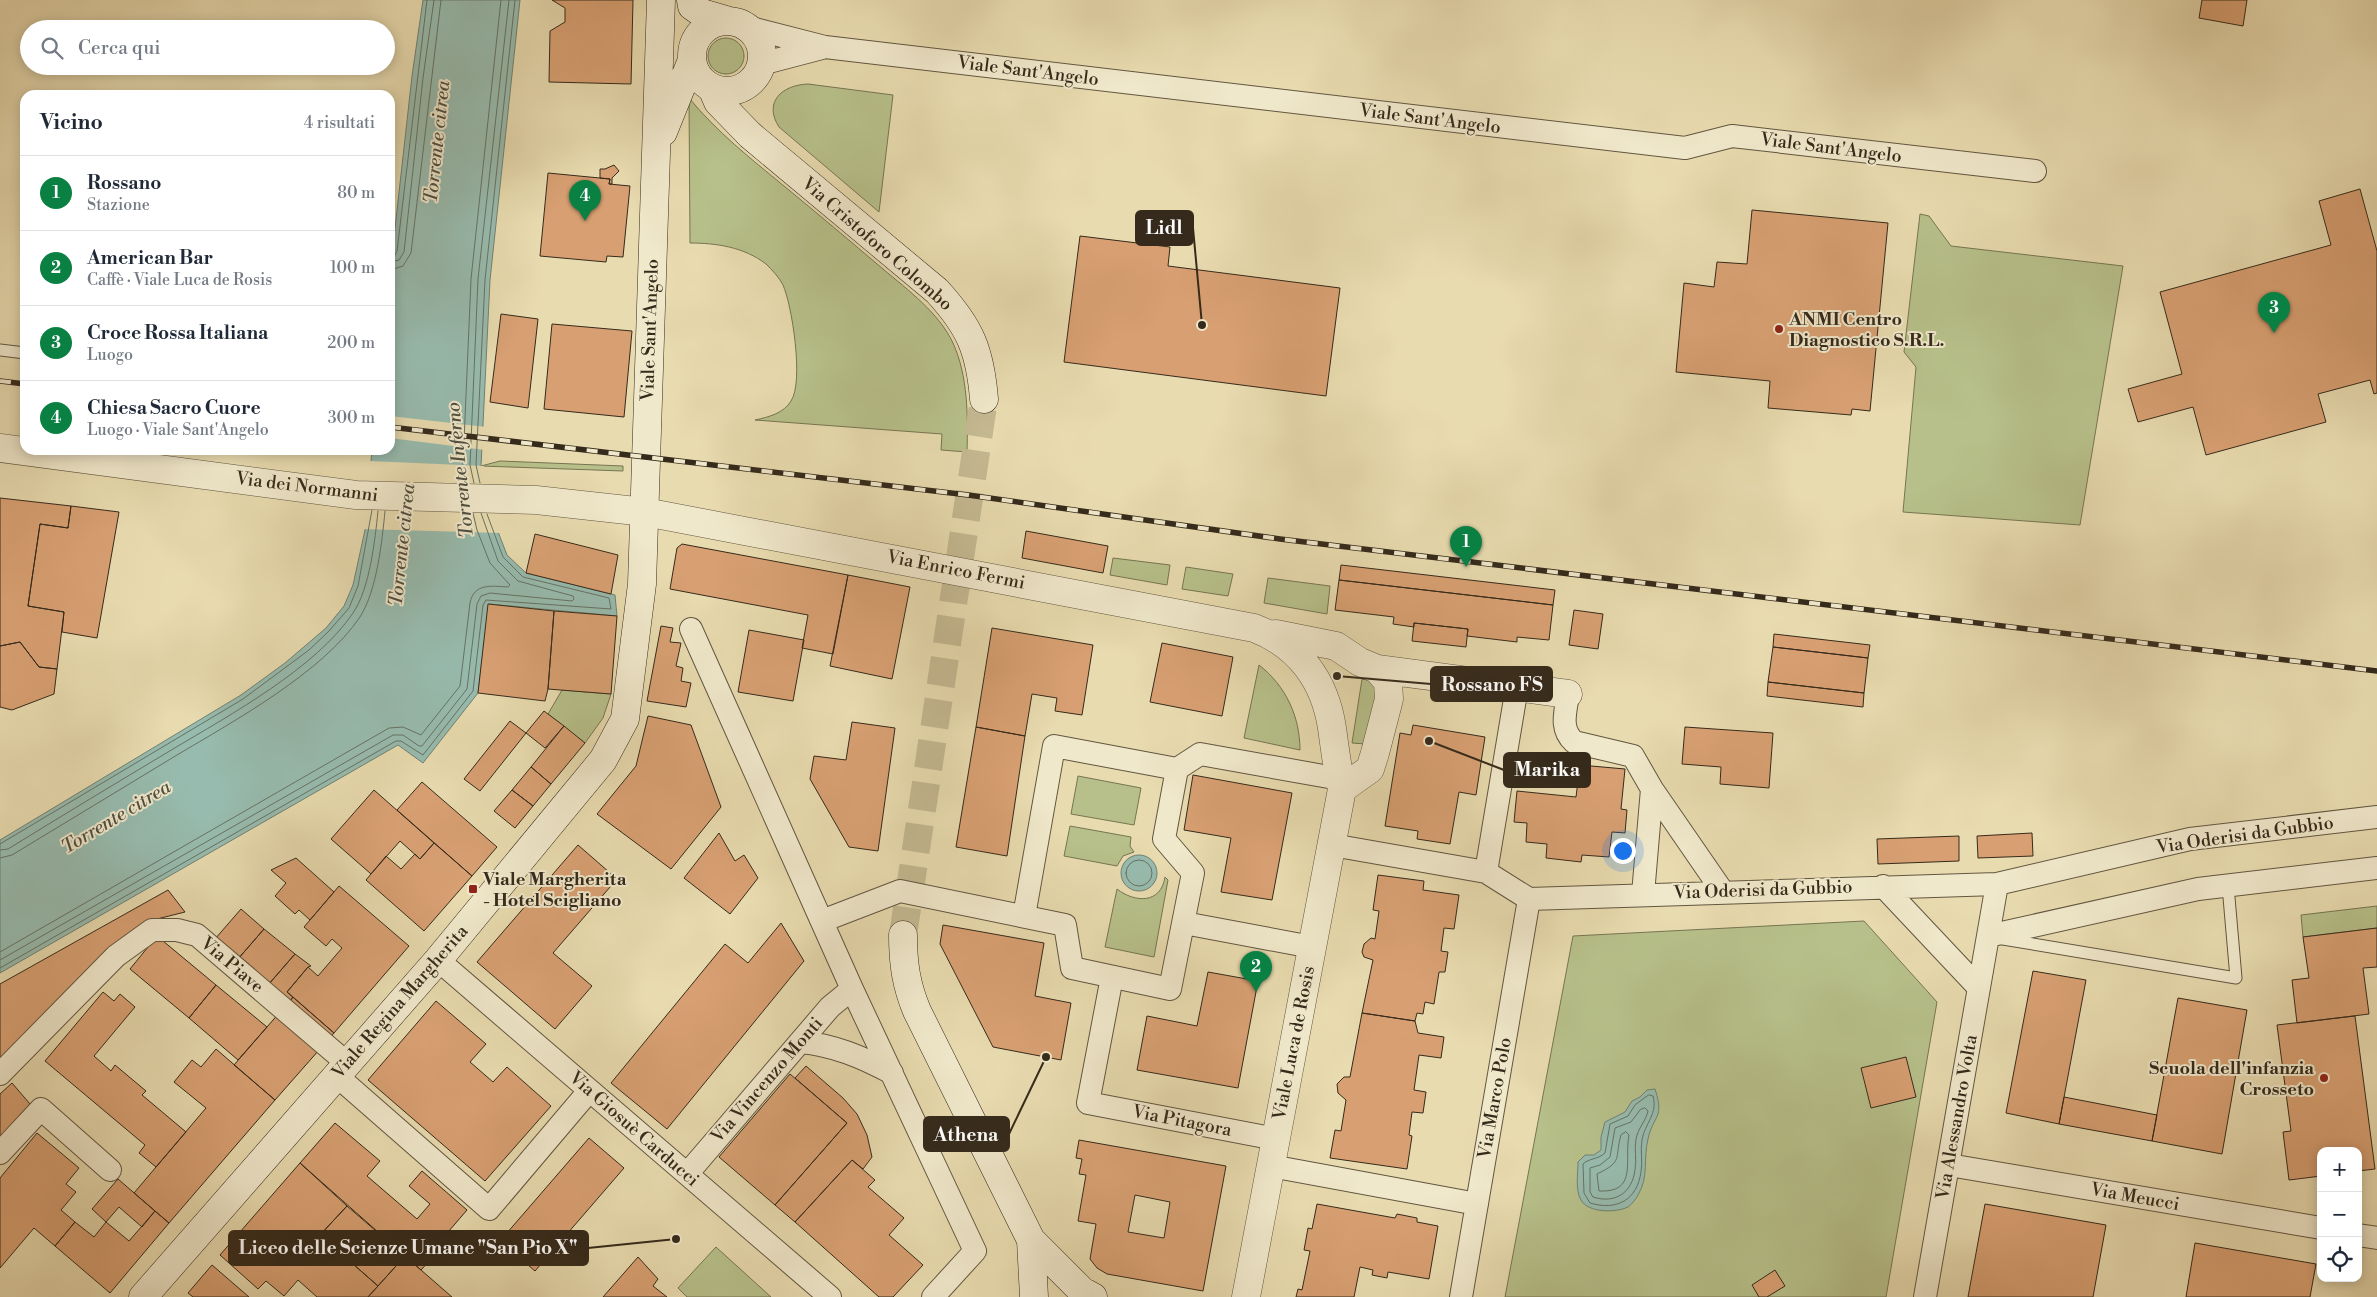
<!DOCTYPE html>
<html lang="it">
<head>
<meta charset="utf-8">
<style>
  body { margin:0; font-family:"Libre Bodoni",serif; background:#f6f6f7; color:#1f2937 }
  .controls { position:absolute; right:15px; bottom:15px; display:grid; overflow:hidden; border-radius:10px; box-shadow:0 2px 12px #0003 }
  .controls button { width:45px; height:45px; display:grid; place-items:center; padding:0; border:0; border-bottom:1px solid #e0e1e3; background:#fff; color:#1f2937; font:25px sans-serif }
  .you { position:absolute; left:1622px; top:850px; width:18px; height:18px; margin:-12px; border:4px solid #fff; border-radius:50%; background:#1a73e8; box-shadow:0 0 0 8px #1a73e833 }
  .badge { display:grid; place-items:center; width:32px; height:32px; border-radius:50%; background:#0b8043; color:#fff; font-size:16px; font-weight:700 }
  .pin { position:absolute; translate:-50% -41px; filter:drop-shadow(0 1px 2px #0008) }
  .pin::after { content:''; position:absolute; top:26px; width:18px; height:15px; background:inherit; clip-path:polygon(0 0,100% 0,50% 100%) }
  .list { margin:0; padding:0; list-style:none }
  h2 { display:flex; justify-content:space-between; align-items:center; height:65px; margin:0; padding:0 20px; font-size:21px }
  h2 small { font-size:16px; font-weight:400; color:#747a83 }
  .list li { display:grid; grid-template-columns:32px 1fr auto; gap:15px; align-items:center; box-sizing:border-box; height:75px; padding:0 20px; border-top:1px solid #e0e1e3 }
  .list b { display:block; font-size:19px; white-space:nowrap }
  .list p { margin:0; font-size:16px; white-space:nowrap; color:#747a83 }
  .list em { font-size:16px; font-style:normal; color:#747a83 }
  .icon { flex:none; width:28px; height:28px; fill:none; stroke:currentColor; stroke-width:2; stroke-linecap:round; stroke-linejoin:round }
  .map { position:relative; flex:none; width:2377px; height:1297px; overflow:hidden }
  .search { position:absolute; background:#fff; box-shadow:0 2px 12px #0003; left:20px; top:20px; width:375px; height:55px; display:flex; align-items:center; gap:12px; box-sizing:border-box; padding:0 18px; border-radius:28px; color:#747a83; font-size:19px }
  .panel { position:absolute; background:#fff; box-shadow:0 2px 12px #0003; left:20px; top:90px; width:375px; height:365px; border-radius:15px }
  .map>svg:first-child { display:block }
</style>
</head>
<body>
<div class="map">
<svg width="2377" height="1297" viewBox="0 0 2377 1297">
  <rect width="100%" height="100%" fill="#e8dbaf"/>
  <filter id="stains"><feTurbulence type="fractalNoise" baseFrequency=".004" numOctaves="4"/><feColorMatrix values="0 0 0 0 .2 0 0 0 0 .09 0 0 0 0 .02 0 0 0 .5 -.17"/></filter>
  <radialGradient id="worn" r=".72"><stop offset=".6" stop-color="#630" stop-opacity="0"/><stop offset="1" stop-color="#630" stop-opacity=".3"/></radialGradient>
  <!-- green -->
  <path fill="#b7c08a" stroke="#767552" d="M708 56a18 18 0 1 1 36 0a18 18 0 1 1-36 0Z
    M808,84L893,95L879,212L779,127C763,102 782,85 808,84Z
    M689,98C717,132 750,158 784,186C817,213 850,241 883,269C908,290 939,313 953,343C968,376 968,416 967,452L941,450L942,434L755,420C769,417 784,413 791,401C804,382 792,305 783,285C779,277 772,270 766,264C744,247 716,243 690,243Z
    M1920,214L1929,216L1951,246L2123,266L2080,525L1903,512L1916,367L1904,352Z
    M500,461L623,466V471L481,466Z
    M1113,558L1170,565L1167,585L1110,575Z
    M1186,567L1233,574L1228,596L1182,589Z
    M1268,578L1330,586L1327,614L1264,603Z
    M1259,665C1286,686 1300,717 1300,750L1244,738Z
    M1362,679L1371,680L1378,687L1365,744L1352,743Z
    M562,690L611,694L603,718L585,743L548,714Z
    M1078,776L1141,788L1134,825L1071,814Z
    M1070,826L1131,837L1130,846L1134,852L1123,856L1117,866L1064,856Z
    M1165,877L1168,880L1154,957L1105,947L1117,889C1135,903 1161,904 1165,877Z
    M2377,906V928L2303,937L2301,915Z
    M1864,921L1937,1002L1886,1297H1505L1573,936Z
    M716,1247L771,1297H687L678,1288Z"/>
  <!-- water -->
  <path fill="#97bbae" stroke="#708173" d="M423,0H520L490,280L481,466L495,524L507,555L526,573L615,595L617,616L489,604L478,693L423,763L398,745L0,973V840L241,695L285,663L326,628L344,606L353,585L365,530L372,450H390V273L412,76Z
    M1121 873a18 18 0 1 1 36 0a18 18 0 1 1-36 0Z
    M1655,1089C1665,1119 1653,1115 1648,1139C1643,1159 1649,1177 1638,1195C1636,1199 1631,1205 1628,1207C1616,1213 1588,1213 1581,1200C1575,1190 1578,1173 1578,1162L1585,1155H1594L1601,1150V1137L1605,1122L1625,1112L1632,1101L1640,1097L1647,1090Z"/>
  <!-- pier -->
  <path fill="#e8dbaf" d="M390,416L486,427L485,450L390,438Z
    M369,461L484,466L501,533L362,529Z"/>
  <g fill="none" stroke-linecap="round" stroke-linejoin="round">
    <!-- shore -->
    <path stroke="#667264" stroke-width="1" d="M390,256L395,255L397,251L427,0
      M390,262L399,260L404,252L423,78L434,0
      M390,270L403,266L411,253L441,0
      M466,483L463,465L471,279L501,0
      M474,483L470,465L478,279L509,0
      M480,483L476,465L485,280L515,0
      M0,844L243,699L309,650L329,631L349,608L358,586L372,510
      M0,850L8,849C63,815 118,782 173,749C230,715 316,668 353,613C370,588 375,540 378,511
      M0,858L12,855C67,822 122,788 177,755C234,721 322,673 360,617C377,590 382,542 385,511
      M1126 873a13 13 0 1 1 26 0a13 13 0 1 1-26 0Z
      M0,952L389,728L403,727L421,735L460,686L470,603C474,583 491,586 508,587L510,585L490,563L477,530L473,513
      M0,960L393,735H403L419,746H422L467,689L477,604L481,596L490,593L572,601L574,599L573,596L518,581L498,561L481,513
      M0,968L396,741H401L423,755L473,691L483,605L486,600L611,609L609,598L523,577L503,557L487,514
      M1649,1095L1653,1096C1658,1114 1645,1123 1642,1140C1640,1151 1643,1162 1641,1172C1637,1200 1617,1211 1590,1203L1584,1193L1583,1164C1589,1158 1597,1160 1605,1153L1610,1124L1628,1116L1635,1105Z
      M1645,1108L1648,1111C1646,1121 1638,1128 1636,1139C1634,1149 1637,1160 1635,1170C1632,1193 1615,1204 1593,1197L1590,1192V1168L1600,1165L1610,1157L1615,1128L1631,1122L1640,1110Z
      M1626,1132L1629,1135C1624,1161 1638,1193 1599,1191L1597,1174C1624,1161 1614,1159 1621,1135Z"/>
  </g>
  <!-- building -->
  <path fill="#d8a072" stroke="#352a1b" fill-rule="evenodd" d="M552,0H633L631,84L549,82L550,31L565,22V8Z
    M2202,0H2247L2243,26L2199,18Z
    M614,165L619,171L612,178V184H609L610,179L600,178V169H605Z
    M548,173L610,179L609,184L630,186L623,257L607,256L606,262L540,256Z
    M2360,189L2377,251V393L2374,394L2370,380L2318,394L2326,422L2206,455L2193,407L2138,422L2128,389L2182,374L2160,292L2331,245L2319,201Z
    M1752,210L1888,223L1870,411L1852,409L1851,415L1768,408L1770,381L1676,372L1684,283L1714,287L1717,262L1747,264Z
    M1080,236L1170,247L1168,266L1340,288L1326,396L1064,362Z
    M501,314L538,319L528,408L490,402Z
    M552,324L632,331L624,417L544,409Z
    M0,498L71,506L68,528L40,524L28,606L64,612L57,669L39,667L20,642L0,646Z
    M71,506L119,512L97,638L62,632L64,612L28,606L40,524L68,528Z
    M1026,531L1108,546L1103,573L1022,558Z
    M535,534L618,555L611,594L526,573Z
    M682,544L848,575L833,654L802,648L808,615L670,589L677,548Z
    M1341,565L1555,590L1553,605L1339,580Z
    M848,575L910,587L892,679L830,666Z
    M1339,580L1553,605L1549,640L1517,637V642L1467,636L1468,629L1414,623V627L1393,624L1394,617L1335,610Z
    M488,604L554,611L548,689L545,701L478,693Z
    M1574,610L1603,614L1598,649L1569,645Z
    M554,611L617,616L611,694L548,689Z
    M1414,623L1468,629L1466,647L1412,641Z
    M661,626L673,628L670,642L681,643L676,666L683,668L681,681L691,683L686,707L647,701Z
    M992,628L1093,645L1082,715L1055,711L1057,698L1032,694L1025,736L976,727Z
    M749,630L804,640L793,701L738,692Z
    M1774,634L1870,645L1868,658L1773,647Z
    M20,642L39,667L57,669L54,694L12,710L0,707V646Z
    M1162,643L1233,657L1222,716L1150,702Z
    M1773,647L1868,658L1864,693L1768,682Z
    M1768,682L1864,693L1863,707L1767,696Z
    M544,711L564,726L545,748L526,733Z
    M648,716L691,725L721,807L671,869L597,814L636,766Z
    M510,721L526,733L480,791L464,779Z
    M852,722L895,728L878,851L849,847L810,779L814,756L846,760Z
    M1413,725L1485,737L1476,795L1459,792L1450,844L1417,839L1418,831L1385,826L1400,733L1411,735Z
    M564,726L585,743L551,784L531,767Z
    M976,727L1025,736L1007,856L956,847Z
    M1685,727L1773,733L1769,788L1720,784L1721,767L1682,764Z
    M1580,765L1625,769L1621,809L1627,810L1625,833L1612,832L1609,857L1582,855L1581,862L1546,858L1547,844L1526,842L1527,823L1514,822L1517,791L1576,797Z
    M531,767L551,784L533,806L512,790Z
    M1193,775L1292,793L1272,900L1221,892L1231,838L1184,830Z
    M422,782L497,847L472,876L397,810Z
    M374,790L434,843L420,859L400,841L371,874L331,839Z
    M512,790L533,806L515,828L494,811Z
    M719,833L735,861L744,855L758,878L730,914L684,878Z
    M2032,833L2033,856L1978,858L1977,836Z
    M1959,836V861L1878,864L1877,839Z
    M434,843L472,876L424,931L366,880L386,856L401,869L415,854L420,859Z
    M578,845L617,879L553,953L592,986L555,1029L477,962Z
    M296,858L334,892L310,920L299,910L295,914L275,896L286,883L271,870Z
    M1378,875L1424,881L1423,890L1459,895L1454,929L1444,928L1441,951L1448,952L1445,972H1439L1434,1004L1425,1002L1423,1014L1417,1013L1415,1021L1362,1013L1373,960L1364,957L1362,952L1364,944L1371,938L1375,939L1379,911L1373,910Z
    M339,886L409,946L334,1033L287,992L308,967L318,976L342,948L332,939L326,946L304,927Z
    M168,890L185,912L153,920L0,1060V984Z
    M241,909L264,929L238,959L215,939Z
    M781,923L804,961L667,1129L611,1083L725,944L748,963Z
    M943,925L1044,943L1035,996L1071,1003L1061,1060L993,1047L940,944Z
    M2377,928V967L2363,968L2369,1014L2297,1023L2292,980L2309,978L2303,937Z
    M264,929L295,954L268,985L238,959Z
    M157,936L216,985L189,1018L130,969Z
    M295,954L311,966L308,967L287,992L293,997L288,1004L268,985Z
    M2033,971L2086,980L2059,1124L2006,1113Z
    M1208,972L1258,981L1238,1088L1137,1070L1147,1016L1197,1026Z
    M216,985L267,1027L238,1060L189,1018Z
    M103,992L114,1001L120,994L135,1007L94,1056L111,1071L115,1065L146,1091L142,1095L186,1132L156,1167L139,1153L145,1145L45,1061Z
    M293,997L334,1033L275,1100L234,1065Z
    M2178,998L2247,1010L2222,1154L2152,1141Z
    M436,1001L486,1044L470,1062L493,1082L507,1067L551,1106L485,1181L368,1080Z
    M1362,1013L1415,1021L1418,1033L1444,1037L1441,1058L1419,1055L1414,1090L1426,1092L1423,1113L1412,1112L1409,1135L1412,1136L1407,1169L1330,1158L1335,1130L1341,1131L1346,1100L1338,1093L1337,1084L1344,1077H1350Z
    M2355,1016L2375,1169L2358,1171V1151H2321V1176L2289,1180L2283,1132L2291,1131L2277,1025Z
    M216,1049L275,1100L169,1223L134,1193L206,1108L174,1082L192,1060L201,1067Z
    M1906,1057L1916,1097L1871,1108L1861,1068Z
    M806,1066L843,1098L857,1114L867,1135L872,1157L863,1169L852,1160L795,1222L775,1205L847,1123L795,1078Z
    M790,1074L847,1123L775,1205L719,1157Z
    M12,1083L30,1104L0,1137V1094Z
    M2064,1097L2157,1115L2152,1141L2059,1124Z
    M335,1123L380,1161L367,1176L417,1219L430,1204L409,1186L422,1171L467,1210L442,1239V1247L421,1270L300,1163Z
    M37,1133L79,1168L66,1184L76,1192L61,1210L75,1222L55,1246L34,1228L0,1268V1178Z
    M589,1138L624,1168L535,1271L500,1241Z
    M1079,1140L1226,1166L1203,1291L1107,1274L1097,1268L1090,1259L1096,1224L1078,1221L1086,1175L1079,1174L1082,1159L1076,1158ZM1135,1195L1170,1202L1164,1238L1128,1232Z
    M852,1160L875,1180L868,1187L904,1218L889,1235L923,1265L893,1297H879L795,1222Z
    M300,1163L347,1206L320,1235L378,1286L368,1297H317L298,1280L284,1296L266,1281L258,1289L220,1255Z
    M118,1179L155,1211L142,1227L119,1207L106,1222L92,1209Z
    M1317,1204L1395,1218L1397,1214L1417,1218V1222L1438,1226L1429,1279L1388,1272L1387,1278L1372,1275L1373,1270L1360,1267L1354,1297H1296L1298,1289L1302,1290L1310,1251L1304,1250L1308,1228L1312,1229Z
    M1985,1204L2106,1225L2093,1297H1968Z
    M347,1206L405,1256L378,1286L320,1235Z
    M155,1211L169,1223L110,1293L55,1246L75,1222L94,1237L106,1222L129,1241Z
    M2195,1243L2316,1264L2310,1297H2186Z
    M405,1256L421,1270L452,1297H368Z
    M638,1257L658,1279L653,1286L667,1297H603Z
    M212,1265L249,1297H193L188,1293Z
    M1775,1270L1785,1286L1767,1297H1759L1752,1285Z"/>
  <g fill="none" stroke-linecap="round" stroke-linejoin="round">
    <!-- secondary-tunnel -->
    <path stroke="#c4b891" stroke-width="28" stroke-dasharray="28 14" stroke-linecap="butt" d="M903,935L984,399"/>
    <!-- service casing -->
    <g stroke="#625640" stroke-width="13">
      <path id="service" d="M0,350L25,353
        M2003,939L2236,978L2228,886"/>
    </g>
    <!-- minor casing -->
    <g stroke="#625640" stroke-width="24">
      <path id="minor" d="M747,27L825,47L1685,148L1732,136L2035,171
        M761,64L822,48
        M691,629L852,989L975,1251L933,1297
        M1568,694C1566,711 1559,728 1574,742L1633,756L1652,789L1643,894
        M1652,789L1723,892
        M1332,845L1486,872L1529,899L1997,884L2190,839L2377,817
        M1486,872L1517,687
        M1997,884L1988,936L2198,889L2377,868
        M1883,886L1979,988
        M1024,916L1054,746L1177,769
        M822,921L900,891L1065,925L1072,968L1170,989L1193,873L1164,839L1177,769L1200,754L1340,779
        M1184,923L1312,947
        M438,960L830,1297
        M1112,977L1088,1103L1276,1139
        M800,1042C834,1045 862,1057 892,1073
        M0,1074L116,956L152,930H177L197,935L348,1064
        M337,1076L489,1209L589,1091
        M0,1153L41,1109L110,1170
        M1949,1165L2321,1228
        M1271,1166L1477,1204
        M687,1174L830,1007L852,989
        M2358,1235L2377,1238
        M1461,1297L1529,899
        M1925,1297L1988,936"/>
    </g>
    <!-- tertiary casing -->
    <g stroke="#625640" stroke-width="29">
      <path id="tertiary" d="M0,448L356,495L536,500L645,512L1254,628C1299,645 1325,681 1332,728C1335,749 1337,768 1342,789L1246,1297
        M1276,634L1336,646L1360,662L1377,669L1568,694
        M1342,789L1370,769L1375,753L1389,699L1388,682L1377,669"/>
    </g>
    <!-- secondary casing -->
    <g stroke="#352a1b" stroke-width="29">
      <path id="secondary" d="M691,0L692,6L702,13L729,21
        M692 56a35 35 0 1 1 70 0a35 35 0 1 1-70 0Z
        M712,88L718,102L750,135L937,291C970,327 980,350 984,399
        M663,132L692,60
        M903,935C903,963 906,985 917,1011L1031,1240L1034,1297
        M1031,1240L1082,1291L1093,1297
        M143,1297L438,960L603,760L625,719L642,584L661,0"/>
    </g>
    <!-- service -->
    <use href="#service" stroke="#f0e8cb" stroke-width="11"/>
    <!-- minor -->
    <use href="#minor" stroke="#f0e8cb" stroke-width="22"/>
    <!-- tertiary -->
    <use href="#tertiary" stroke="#f0e8cb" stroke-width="28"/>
    <!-- secondary -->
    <use href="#secondary" stroke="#f0e8cb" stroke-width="28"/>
    <!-- rail casing -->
    <g stroke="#352a1b" stroke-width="5.5">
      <path id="rail" d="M0,381L25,384
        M390,427L968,495L1280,539L2377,671"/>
    </g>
    <!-- rail -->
    <use href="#rail" stroke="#f0e8cb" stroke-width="4" stroke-dasharray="11" stroke-linecap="butt"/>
  </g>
  <!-- markers -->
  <g fill="#8f2418" stroke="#f0e8cb" stroke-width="2">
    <circle cx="1779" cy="329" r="5"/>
    <rect x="468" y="884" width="10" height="10" rx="2.5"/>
    <circle cx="2324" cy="1078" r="5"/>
  </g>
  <g text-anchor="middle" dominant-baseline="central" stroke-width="4" stroke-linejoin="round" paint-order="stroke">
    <!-- street labels -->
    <g font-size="18" fill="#352a1b" stroke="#f0e8cb">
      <text transform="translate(1028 71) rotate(7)">Viale Sant'Angelo</text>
      <text transform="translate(1430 119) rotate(7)">Viale Sant'Angelo</text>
      <text transform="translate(1831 148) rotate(7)">Viale Sant'Angelo</text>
      <text transform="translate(877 244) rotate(41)">Via Cristoforo Colombo</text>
      <text transform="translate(650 330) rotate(-88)">Viale Sant'Angelo</text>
      <text transform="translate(307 487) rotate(7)">Via dei Normanni</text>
      <text transform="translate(956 570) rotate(11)">Via Enrico Fermi</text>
      <text transform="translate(2245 835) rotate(-8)">Via Oderisi da Gubbio</text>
      <text transform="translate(1763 890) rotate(-2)">Via Oderisi da Gubbio</text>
      <text transform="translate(232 965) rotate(40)">Via Piave</text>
      <text transform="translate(400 1002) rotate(-49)">Viale Regina Margherita</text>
      <text transform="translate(1294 1043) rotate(-79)">Viale Luca de Rosis</text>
      <text transform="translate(767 1080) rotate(-49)">Via Vincenzo Monti</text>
      <text transform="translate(1495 1098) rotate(-80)">Via Marco Polo</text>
      <text transform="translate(1957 1117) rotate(-80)">Via Alessandro Volta</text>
      <text transform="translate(1182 1121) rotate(11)">Via Pitagora</text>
      <text transform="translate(634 1129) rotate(41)">Via Giosuè Carducci</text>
      <text transform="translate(2135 1197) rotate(10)">Via Meucci</text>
    </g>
    <!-- poi labels -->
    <g font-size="18" font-weight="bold" fill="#352a1b" stroke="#f0e8cb" text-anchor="start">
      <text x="1789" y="319">ANMI Centro<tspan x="1789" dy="21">Diagnostico S.R.L.</tspan></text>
      <text x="483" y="879">Viale Margherita<tspan x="483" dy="21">- Hotel Scigliano</tspan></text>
      <text x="2314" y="1068" text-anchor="end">Scuola dell'infanzia<tspan x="2314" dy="21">Crosseto</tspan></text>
    </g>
    <!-- water labels -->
    <g font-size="19" font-style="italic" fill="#4e4e40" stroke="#f0e8cb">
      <text transform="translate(437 142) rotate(-84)">Torrente citrea</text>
      <text transform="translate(460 470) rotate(-96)">Torrente Inferno</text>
      <text transform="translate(402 545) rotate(-84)">Torrente citrea</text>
      <text transform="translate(116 817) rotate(-31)">Torrente citrea</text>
    </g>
  </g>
  <!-- callouts -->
  <path fill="none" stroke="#352a1b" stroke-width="2" d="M1202 325L1193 228M1337 676L1431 684M1429 741L1504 770M1046 1057L1009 1134M676 1239L588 1248"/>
  <g fill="#352a1b" stroke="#f0e8cb" stroke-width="2">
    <circle cx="1202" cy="325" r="5"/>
    <circle cx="1337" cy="676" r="5"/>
    <circle cx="1429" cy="741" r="5"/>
    <circle cx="1046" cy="1057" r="5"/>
    <circle cx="676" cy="1239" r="5"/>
  </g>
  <g fill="#352a1b" stroke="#352a1b" stroke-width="2">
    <rect x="1136" y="211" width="57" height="34" rx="5"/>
    <rect x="1431" y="667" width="121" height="34" rx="5"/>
    <rect x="1504" y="753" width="86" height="34" rx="5"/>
    <rect x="924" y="1117" width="85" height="34" rx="5"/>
    <rect x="229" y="1231" width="359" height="34" rx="5"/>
  </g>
  <g font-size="19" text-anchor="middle" font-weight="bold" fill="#fff">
    <text x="1164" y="234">Lidl</text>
    <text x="1492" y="691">Rossano FS</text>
    <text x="1547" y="776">Marika</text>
    <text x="966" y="1141">Athena</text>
    <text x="408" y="1254">Liceo delle Scienze Umane "San Pio X"</text>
  </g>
  <rect width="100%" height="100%" filter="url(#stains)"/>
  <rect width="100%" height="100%" fill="url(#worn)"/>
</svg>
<div class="controls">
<button>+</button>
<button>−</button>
<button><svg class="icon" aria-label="locate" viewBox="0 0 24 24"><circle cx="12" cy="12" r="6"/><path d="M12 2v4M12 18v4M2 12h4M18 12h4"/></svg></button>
</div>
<div class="you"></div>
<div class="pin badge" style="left:1466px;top:567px">1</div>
<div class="pin badge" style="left:1256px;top:992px">2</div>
<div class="pin badge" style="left:2274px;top:333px">3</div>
<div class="pin badge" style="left:585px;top:221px">4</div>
<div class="search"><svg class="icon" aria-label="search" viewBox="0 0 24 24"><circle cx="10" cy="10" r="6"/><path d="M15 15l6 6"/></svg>Cerca qui</div>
<section class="panel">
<h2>Vicino<small>4 risultati</small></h2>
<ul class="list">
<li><span class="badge">1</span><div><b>Rossano</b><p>Stazione</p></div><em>80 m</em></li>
<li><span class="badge">2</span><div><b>American Bar</b><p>Caffè · Viale Luca de Rosis</p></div><em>100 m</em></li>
<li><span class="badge">3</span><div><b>Croce Rossa Italiana</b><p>Luogo</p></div><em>200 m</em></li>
<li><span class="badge">4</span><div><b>Chiesa Sacro Cuore</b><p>Luogo · Viale Sant'Angelo</p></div><em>300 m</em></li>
</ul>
</section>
</div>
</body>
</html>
